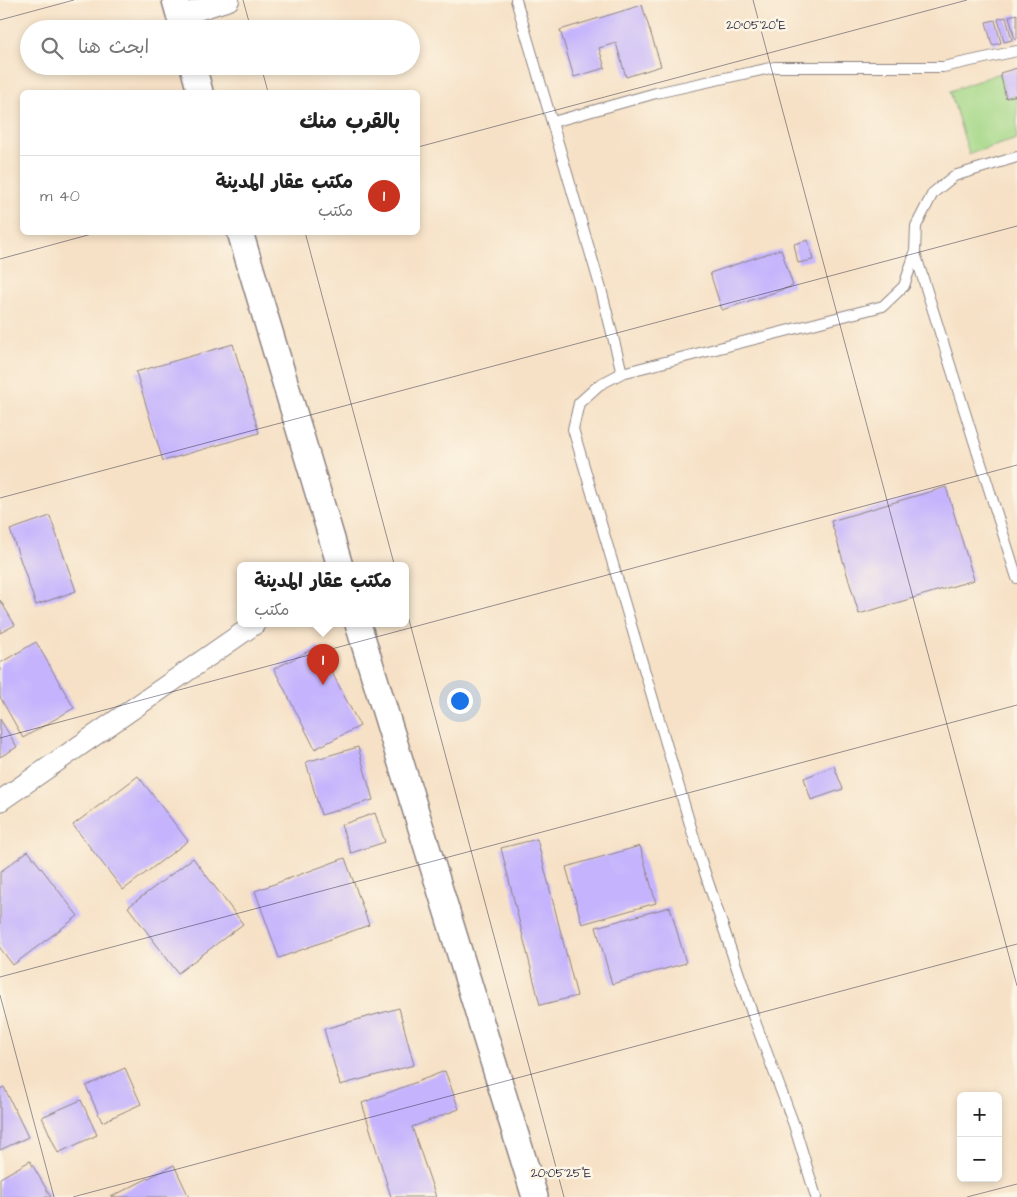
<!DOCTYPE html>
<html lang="ar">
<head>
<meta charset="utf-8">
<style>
  body { margin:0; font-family:"Architects Daughter","Playpen Sans Arabic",sans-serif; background:#f6f6f6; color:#222; direction:rtl }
  .controls { position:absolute; right:15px; bottom:15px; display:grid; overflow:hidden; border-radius:8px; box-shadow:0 2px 8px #0003 }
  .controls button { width:45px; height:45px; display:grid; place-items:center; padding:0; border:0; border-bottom:1px solid #e0e0e0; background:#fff; color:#222; font:25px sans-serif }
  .you { position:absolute; left:459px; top:700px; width:18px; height:18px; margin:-12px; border:4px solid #fff; border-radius:50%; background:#1a73e8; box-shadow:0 0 0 8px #1a73e833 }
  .badge { display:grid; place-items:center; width:32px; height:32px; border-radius:50%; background:#c8321e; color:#fff; font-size:16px; font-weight:700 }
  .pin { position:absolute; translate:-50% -41px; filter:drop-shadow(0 1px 2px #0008) }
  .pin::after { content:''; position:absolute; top:26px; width:18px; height:15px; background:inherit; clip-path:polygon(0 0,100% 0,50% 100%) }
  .popup { position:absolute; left:237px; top:562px; width:172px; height:65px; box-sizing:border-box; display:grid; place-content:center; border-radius:8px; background:#fff; filter:drop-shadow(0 1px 4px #0005); font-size:16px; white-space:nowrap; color:#767676 }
  .popup b { font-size:19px; color:#222 }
  .popup::after { content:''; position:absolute; left:50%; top:100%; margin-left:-10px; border:10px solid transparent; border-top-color:#fff }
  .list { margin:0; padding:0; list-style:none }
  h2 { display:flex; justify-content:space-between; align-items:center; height:65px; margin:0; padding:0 20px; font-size:21px }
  h2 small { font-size:16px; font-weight:400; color:#767676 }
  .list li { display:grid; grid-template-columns:32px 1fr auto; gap:15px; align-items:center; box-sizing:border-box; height:80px; padding:0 20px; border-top:1px solid #e0e0e0 }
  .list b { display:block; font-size:19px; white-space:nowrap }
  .list p { margin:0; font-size:16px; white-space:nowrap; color:#767676 }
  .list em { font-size:16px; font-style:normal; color:#767676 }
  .icon { flex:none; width:28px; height:28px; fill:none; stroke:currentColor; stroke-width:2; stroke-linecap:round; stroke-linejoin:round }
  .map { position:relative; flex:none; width:1017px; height:1197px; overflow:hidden; direction:ltr }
  .search { position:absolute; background:#fff; box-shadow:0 2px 8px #0003; left:20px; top:20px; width:400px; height:55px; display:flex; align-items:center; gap:12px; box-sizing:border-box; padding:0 18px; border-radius:28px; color:#767676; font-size:19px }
  .panel { position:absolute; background:#fff; box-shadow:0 2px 8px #0003; left:20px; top:90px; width:400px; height:145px; border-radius:8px; direction:rtl }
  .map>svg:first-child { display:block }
</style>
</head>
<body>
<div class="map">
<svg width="1017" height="1197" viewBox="0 0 1017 1197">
  <rect width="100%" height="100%" fill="#fcf5e5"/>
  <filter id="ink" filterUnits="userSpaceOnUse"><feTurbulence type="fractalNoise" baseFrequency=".02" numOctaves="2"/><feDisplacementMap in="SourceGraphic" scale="10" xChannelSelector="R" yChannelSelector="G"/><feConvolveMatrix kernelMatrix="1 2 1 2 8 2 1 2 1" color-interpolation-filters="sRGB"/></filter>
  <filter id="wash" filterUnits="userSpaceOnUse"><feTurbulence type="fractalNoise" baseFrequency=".0096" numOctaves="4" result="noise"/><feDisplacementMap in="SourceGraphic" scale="20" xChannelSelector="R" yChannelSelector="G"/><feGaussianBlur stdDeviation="1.12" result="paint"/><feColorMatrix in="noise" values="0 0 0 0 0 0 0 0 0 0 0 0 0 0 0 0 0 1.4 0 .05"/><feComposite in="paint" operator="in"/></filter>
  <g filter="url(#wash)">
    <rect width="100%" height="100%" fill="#f6e1c6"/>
    <!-- green -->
    <path fill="#a4d888" stroke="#637d62" d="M1000,73L1006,98L1017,95V139L969,154L950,91Z"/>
    <g id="blocks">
      <!-- building -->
      <path fill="#c5b4fd" d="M642,5L661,66L626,77L616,43L599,48L605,68L574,77L560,30Z
        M1017,14V39L1015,40L1009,16Z
        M1006,17L1012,40L1004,42L998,19Z
        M995,20L1001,43L992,45L986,22Z
        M1017,68V95L1006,98L1000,73Z
        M808,240L813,260L798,263L794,244Z
        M781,249L793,286L722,310L710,273Z
        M233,344L259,433L163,461L136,372Z
        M946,487L974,580L859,614L831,521Z
        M50,516L76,591L36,605L10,530Z
        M0,600L15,625L0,633Z
        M36,642L74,708L23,738L0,697V663Z
        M318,646L360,726L315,749L274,669Z
        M0,719L17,747L0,757Z
        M358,747L373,800L321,815L306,762Z
        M834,766L843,789L811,800L804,778Z
        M138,776L188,841L123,890L73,825Z
        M375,813L385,842L351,853L341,825Z
        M537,839L577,996L540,1005L501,848Z
        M640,846L656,903L582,924L566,867Z
        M28,851L78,916L13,965L0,948V872Z
        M193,858L243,924L178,973L128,907Z
        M345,858L369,925L279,958L255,891Z
        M670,907L686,963L612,984L596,927Z
        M399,1008L414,1065L340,1085L324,1029Z
        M125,1068L141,1104L102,1122L86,1086Z
        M445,1071L459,1109L412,1127L436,1197H391L362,1103Z
        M4,1087L28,1137L0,1150V1089Z
        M81,1100L97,1135L58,1153L42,1117Z
        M30,1161L51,1197H0V1178Z
        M174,1165L189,1197H111Z"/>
    </g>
  </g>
  <g filter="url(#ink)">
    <use href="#blocks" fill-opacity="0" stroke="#8c8280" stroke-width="1"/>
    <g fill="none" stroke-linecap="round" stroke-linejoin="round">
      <!-- service casing -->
      <g stroke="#8c8280" stroke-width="12">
        <path id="service" d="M516,0L601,289L622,373
          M553,122L656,93L775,67H943L1017,51
          M915,253L1017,578
          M816,1197L794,1125L753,1016L700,858L573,429L579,403L599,385L622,373L883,306L904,286L915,253L916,226L933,193L954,176L1017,157"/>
      </g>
      <!-- minor casing -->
      <g stroke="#8c8280" stroke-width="22">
        <path id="minor" d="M179,16L229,0
          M0,801L255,624"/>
      </g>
      <!-- tertiary casing -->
      <g stroke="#8c8280" stroke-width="28">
        <path id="tertiary" d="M175,0L183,29
          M193,66L200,92
          M240,232L340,566
          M358,624L535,1197"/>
      </g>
      <!-- service -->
      <use href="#service" stroke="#fff" stroke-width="10"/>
      <!-- minor -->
      <use href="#minor" stroke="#fff" stroke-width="20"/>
      <!-- tertiary -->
      <use href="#tertiary" stroke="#fff" stroke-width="25"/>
    </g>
  </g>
  <!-- ticks -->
  <path fill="none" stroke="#22223b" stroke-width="1" stroke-opacity="0.45" d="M243,0L251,29M753,0L1017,986M0,20L74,0M261,66L268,92M418,147L967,0M305,232L564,1197M0,259L99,232M0,498L1017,226M0,738L1017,465M0,977L1017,705M0,995L54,1197M73,1197L1017,944M967,1197L1017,1184"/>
  <g font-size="12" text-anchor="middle" fill="#22223b" stroke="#fcf5e5" stroke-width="5" stroke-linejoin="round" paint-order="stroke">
    <text x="756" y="29">20°05'20"E</text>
    <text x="561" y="1177">20°05'25"E</text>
  </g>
</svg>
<div class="controls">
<button>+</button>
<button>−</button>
</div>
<div class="you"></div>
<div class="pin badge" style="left:323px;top:685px">1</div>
<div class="popup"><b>مكتب عقار المدينة</b>مكتب</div>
<div class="search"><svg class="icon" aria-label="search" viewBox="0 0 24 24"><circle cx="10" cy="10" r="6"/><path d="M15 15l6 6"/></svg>ابحث هنا</div>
<section class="panel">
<h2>بالقرب منك<small></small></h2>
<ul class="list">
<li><span class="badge">1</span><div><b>مكتب عقار المدينة</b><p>مكتب</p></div><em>40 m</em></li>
</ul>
</section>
</div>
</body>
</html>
